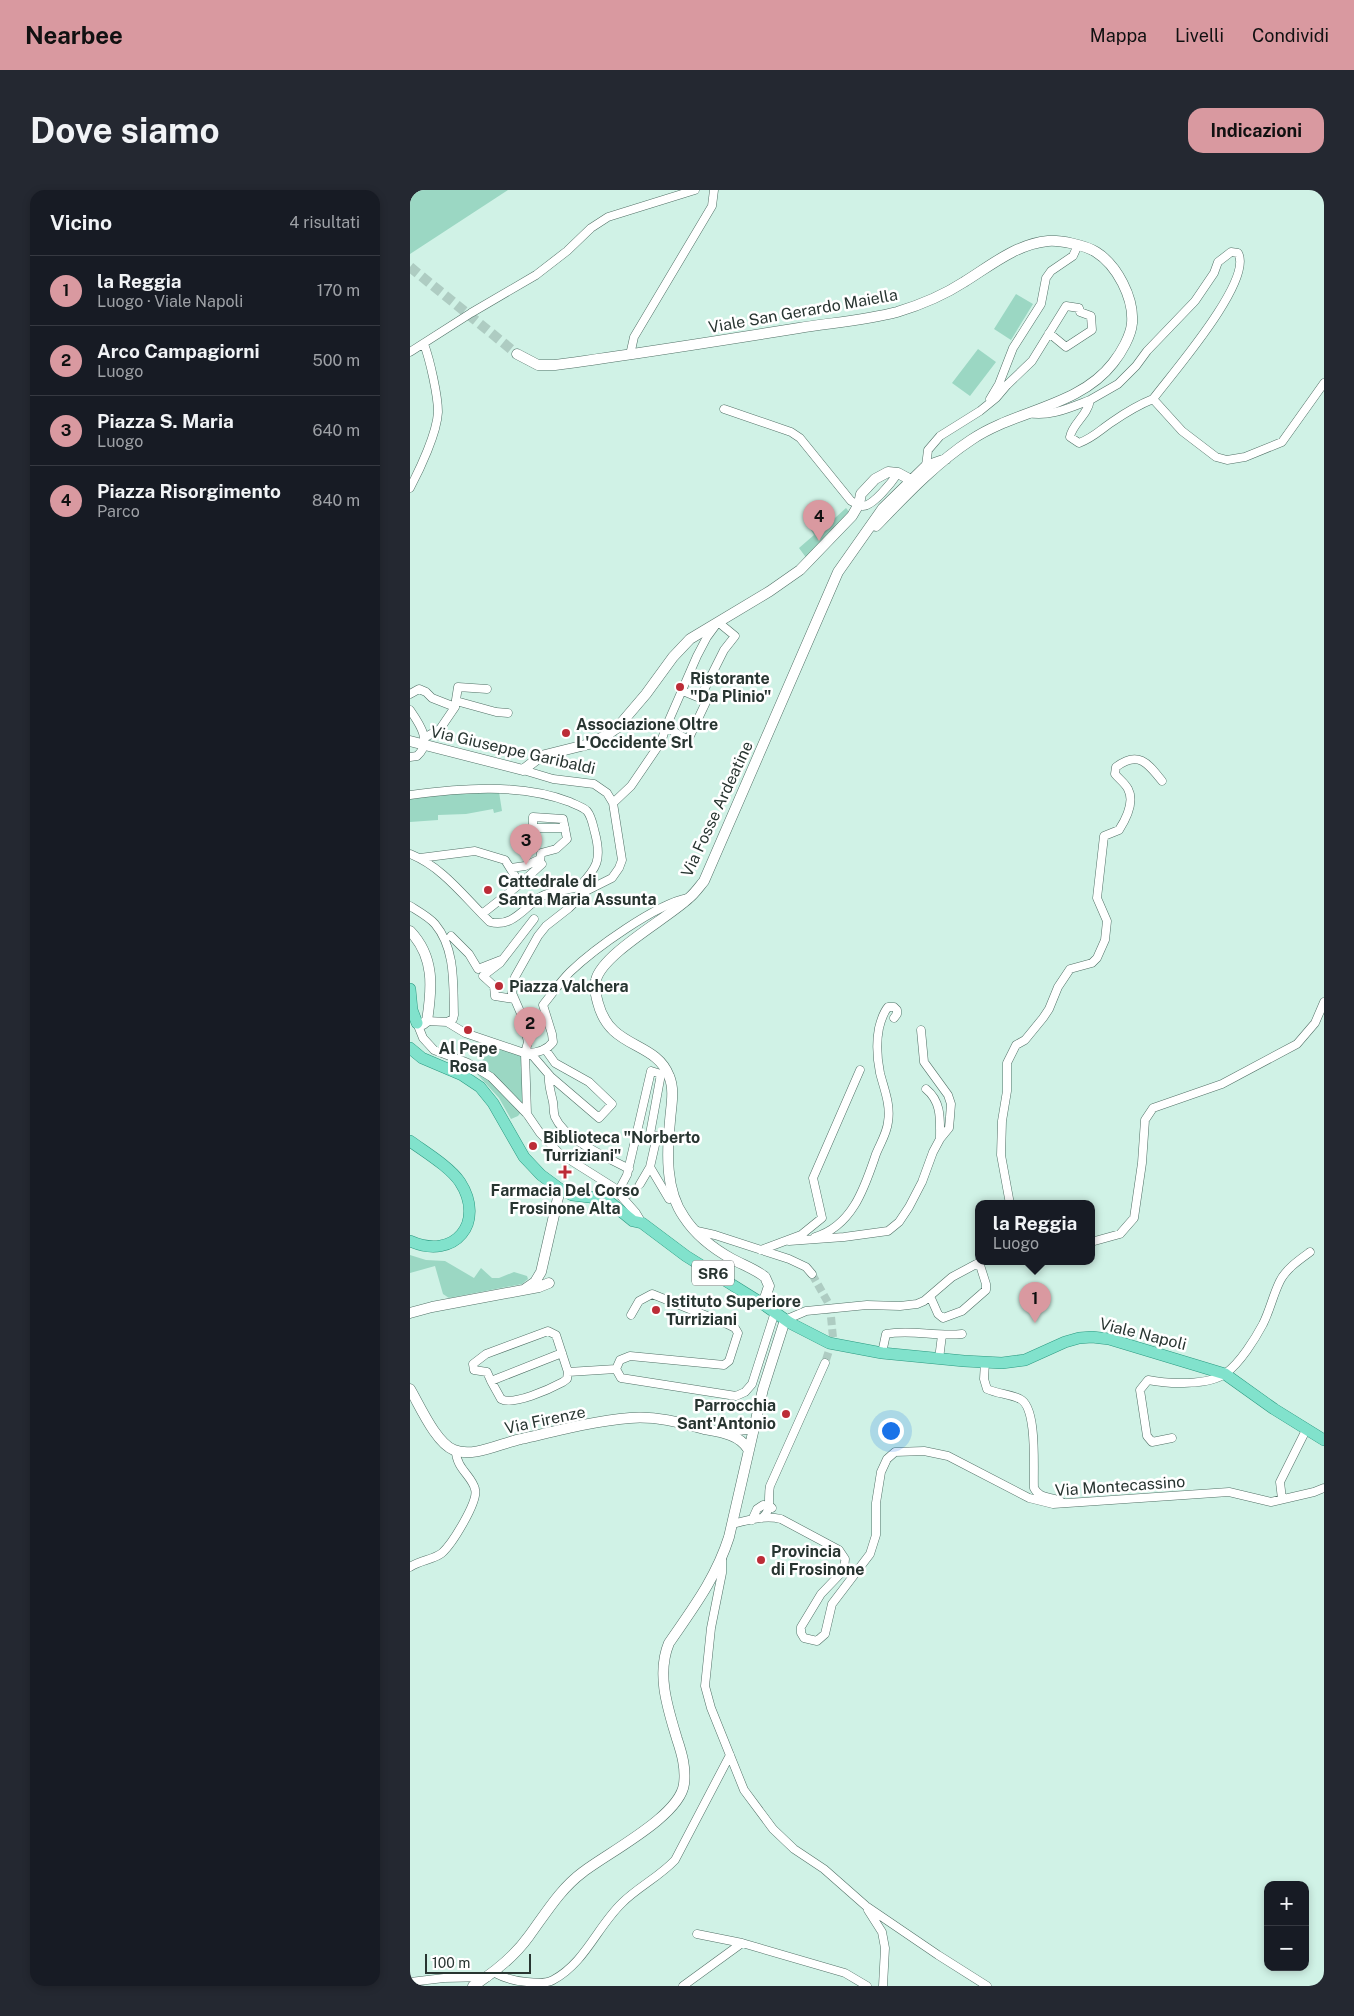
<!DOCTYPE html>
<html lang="it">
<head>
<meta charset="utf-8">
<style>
  body { margin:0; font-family:"Public Sans",sans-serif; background:#242831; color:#f1f3f6 }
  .controls { position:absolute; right:15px; bottom:15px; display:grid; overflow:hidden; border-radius:10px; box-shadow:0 2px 8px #0003 }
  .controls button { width:45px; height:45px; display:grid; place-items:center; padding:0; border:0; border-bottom:1px solid #363941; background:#171b24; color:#f1f3f6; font:25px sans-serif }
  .scale { position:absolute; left:15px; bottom:12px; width:106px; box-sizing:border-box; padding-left:5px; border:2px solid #283531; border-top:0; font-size:14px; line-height:18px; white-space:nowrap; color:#283531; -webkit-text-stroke:4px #fff; paint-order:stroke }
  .you { position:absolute; left:480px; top:1240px; width:18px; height:18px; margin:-12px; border:4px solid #fff; border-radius:50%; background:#1a73e8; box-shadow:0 0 0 8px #1a73e833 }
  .badge { display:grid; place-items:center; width:32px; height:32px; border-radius:50%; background:#d999a0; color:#111; font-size:16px; font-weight:700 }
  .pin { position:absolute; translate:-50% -41px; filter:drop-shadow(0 1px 2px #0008) }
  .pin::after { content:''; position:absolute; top:26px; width:18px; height:15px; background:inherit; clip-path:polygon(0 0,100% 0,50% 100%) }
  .popup { position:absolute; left:565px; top:1010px; width:120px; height:65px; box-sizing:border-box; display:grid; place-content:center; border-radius:10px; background:#171b24; filter:drop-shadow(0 1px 4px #0005); font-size:16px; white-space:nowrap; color:#9ea1a6 }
  .popup b { font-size:19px; color:#f1f3f6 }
  .popup::after { content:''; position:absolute; left:50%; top:100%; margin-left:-10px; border:10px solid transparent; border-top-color:#171b24 }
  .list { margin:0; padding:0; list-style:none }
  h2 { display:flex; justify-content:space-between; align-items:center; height:65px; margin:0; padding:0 20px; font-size:21px }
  h2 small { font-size:16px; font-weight:400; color:#9ea1a6 }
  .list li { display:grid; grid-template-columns:32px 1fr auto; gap:15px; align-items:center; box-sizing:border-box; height:70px; padding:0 20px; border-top:1px solid #363941 }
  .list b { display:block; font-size:19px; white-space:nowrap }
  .list p { margin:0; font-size:16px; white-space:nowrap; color:#9ea1a6 }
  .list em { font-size:16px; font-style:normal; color:#9ea1a6 }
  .map { position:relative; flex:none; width:914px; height:1796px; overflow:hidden; border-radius:15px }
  header { display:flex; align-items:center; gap:30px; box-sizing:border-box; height:70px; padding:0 25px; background:#d999a0; color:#111 }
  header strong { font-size:24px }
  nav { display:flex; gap:28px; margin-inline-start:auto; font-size:18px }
  .intro { display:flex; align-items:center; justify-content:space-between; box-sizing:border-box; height:120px; padding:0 30px }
  h1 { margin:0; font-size:35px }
  .button { padding:12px 22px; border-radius:15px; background:#d999a0; color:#111; font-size:18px; font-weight:700 }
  main { display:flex; gap:30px; padding:0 30px }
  aside { flex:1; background:#171b24; border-radius:15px; box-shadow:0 2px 8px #0003 }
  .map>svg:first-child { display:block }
</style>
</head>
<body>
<header>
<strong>Nearbee</strong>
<nav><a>Mappa</a><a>Livelli</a><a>Condividi</a></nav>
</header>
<div class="intro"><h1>Dove siamo</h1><a class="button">Indicazioni</a></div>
<main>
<aside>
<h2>Vicino<small>4 risultati</small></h2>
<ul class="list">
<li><span class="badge">1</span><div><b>la Reggia</b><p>Luogo · Viale Napoli</p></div><em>170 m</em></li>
<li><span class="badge">2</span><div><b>Arco Campagiorni</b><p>Luogo</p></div><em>500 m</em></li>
<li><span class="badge">3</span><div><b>Piazza S. Maria</b><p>Luogo</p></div><em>640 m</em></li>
<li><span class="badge">4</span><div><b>Piazza Risorgimento</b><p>Parco</p></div><em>840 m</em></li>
</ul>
</aside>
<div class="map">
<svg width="914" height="1796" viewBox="0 0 914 1796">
  <rect width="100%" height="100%" fill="#d0f2e6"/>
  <!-- green -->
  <path fill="#9bd7c3" d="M0,0H98L0,64Z
    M606,104L623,114L601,150L584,139Z
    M568,159L586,172L560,206L542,193Z
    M436,318L440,323L400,373L389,358L404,345L401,340L421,323L425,328Z
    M71,601L89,602L92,621L84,623L83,619L56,624L28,625V630L0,632V607Z
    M78,856L111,865L113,871L114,918L108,926L101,929L89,908L67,884Z
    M0,1065L16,1070L35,1071L64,1088L71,1078L82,1088H89L104,1082L117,1086L118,1089L112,1094L39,1108L33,1104L25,1076L0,1083Z"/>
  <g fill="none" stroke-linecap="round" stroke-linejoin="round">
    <!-- street-tunnel -->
    <path stroke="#aeccc2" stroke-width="8" stroke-dasharray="8 4" stroke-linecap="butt" d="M214,1009L230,994
      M402,1084L420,1116L423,1148L415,1173"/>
    <!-- secondary-tunnel -->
    <path stroke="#aeccc2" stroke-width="10" stroke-dasharray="10 5" stroke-linecap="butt" d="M0,77L107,164"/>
    <!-- street casing -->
    <g stroke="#517066" stroke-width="9">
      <path id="street" d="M0,162L61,123L126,85L157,61L181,38L198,27L285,0
        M220,165L224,147L302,16L304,0
        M580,209L589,194L603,158L631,114L636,88L641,81L663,66L668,55
        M680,210L708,194L726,176L737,161L785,111L804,83L808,72L821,62L828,63C844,90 761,185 743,209
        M314,219L381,242L390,248L441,311C445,313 449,315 453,316C463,316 482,292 488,283
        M618,223C640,227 659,218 680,210C678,225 662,234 660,247L669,253C683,248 690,240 702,232C715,223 728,215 743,209L772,241L806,267L817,270L835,267L872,252L914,193
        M516,276L518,260L530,246L570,221L586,208L597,195L622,171L656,116L669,118L670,122L681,126L682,140L656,157L639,143
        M0,298C10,279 27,243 28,222C28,206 20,170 14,154
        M0,504L9,499L16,502L22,508L45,517L30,539L14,548
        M46,511L86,522L98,523
        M45,516L48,497L77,499
        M0,520C9,533 23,552 7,566L0,567
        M256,537L278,550L296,512L290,508
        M113,580L143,589L184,594L197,603L203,613L212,670L209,678L202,688L176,701L159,718L136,736L128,746L105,787L102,803L112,826L118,852L115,863L117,924
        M0,605C51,598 111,593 160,612C166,615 173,617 177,621C182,627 183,636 185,643C192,670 187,678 169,697
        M203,613L221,596L251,552L256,537L287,466L297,447L308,432L325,446L314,460L290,508L273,501
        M0,664C33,677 55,708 80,732C102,738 114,718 130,707C140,701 157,700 169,697
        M10,668L65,661L95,670L110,694
        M130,672L131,663L146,659L157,649L153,629L123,627V638H155
        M0,716C8,721 19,727 25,734C46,759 43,795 44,825L43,829L37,832
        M72,724L110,694L132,674L128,670L115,676L101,678
        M41,746L59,764L68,779L91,770
        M104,809L85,806L84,796L73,786L90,773L124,729
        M17,831L37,832L55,843L123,866L141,887L189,928L202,914L179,892L145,873L135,859
        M7,833L13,848L24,860L58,873L81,887L117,924L130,943L149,963L203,997L226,1023L232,1033
        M117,863C127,863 137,860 143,852L142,844L133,815C142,804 150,792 160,782C184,759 246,714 278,708
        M139,885C138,895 141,902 143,912C144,917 143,922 145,927C155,950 197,967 219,979
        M516,899C532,912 530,930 530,949
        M230,994L240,977
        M208,1002L217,985L241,881L251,884L240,944L247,946L240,977L259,1009L264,1007
        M600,1014L591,965L592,931L597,901V873L606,855L615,850L633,828L639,819L648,797L660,779L682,773L687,768L695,750L697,731L687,708L694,646L709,640C716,629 725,612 718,599C715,593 709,589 705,584L706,577C728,560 738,573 752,591
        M287,1041L305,1045L379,1069L396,1077L402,1084
        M405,1047C443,1036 455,996 466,964C470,954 477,943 478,932C481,915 474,899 470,883C467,868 466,853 469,838C471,830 473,823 478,817H484L487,820V824L484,828
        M379,1051L434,1047L478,1041L489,1032L499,1017L512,992L523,962L530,949L539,938L540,927L541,914L538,905L514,872L511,840
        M681,1052L710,1044L724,1028L732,973L735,930L743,918L812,894L887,854L905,833L914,812
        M351,1060L391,1045L412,1028L403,988L450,880
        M520,1106L528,1124L533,1128L552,1121L576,1100V1094L569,1072
        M221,1125L229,1111L242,1104L317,1134L325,1138L328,1143L319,1171L314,1175L220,1166L210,1170L206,1179L211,1188L326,1206L335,1202L342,1194L365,1122
        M375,1130L396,1121L457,1115L490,1116L507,1114L514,1111L542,1087L570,1072
        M152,1163L81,1191L77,1182L64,1180L63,1174L76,1164L138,1141L146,1145L158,1182L206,1179
        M472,1163L476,1144C501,1139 526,1147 552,1144
        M529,1169L532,1145
        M575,1172L574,1189L577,1199C588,1204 600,1204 610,1209C628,1217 623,1281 624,1298C631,1311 643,1305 653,1313
        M81,1191L91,1209C103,1216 140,1199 153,1192L157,1189L158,1182
        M762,1248L742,1252L737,1246L730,1200L738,1190C758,1194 799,1196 816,1183C830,1173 845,1149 853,1134C860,1120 863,1105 870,1091C876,1079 889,1070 900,1062
        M872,1309L870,1292L896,1240
        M352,1328C363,1319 357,1309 360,1296L415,1173
        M342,1330L347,1319L353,1315L360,1316L362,1318
        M322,1334C338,1330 355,1325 371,1329L429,1360L435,1369L434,1380L411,1404L391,1437V1443L394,1448L407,1451L415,1444L422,1414L460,1364L466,1345V1313L471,1282L477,1269L485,1262L514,1261L538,1266L619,1308L643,1314L819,1302L861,1312L904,1302L914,1298
        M312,1368V1383L301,1438L295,1496L301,1518L334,1600L363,1639L384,1659L414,1679L456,1716L528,1765L577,1796
        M0,1377C10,1370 23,1370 32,1363C42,1354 69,1311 65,1299C62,1286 46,1278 46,1261
        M458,1720L472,1742L475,1758L473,1796
        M287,1744L332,1753
        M85,1783C96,1789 104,1791 117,1792C125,1793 136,1794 143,1790C175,1773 187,1737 212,1713C228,1697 249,1687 265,1670L320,1565
        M0,1792L34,1788L78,1787
        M273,1796L332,1753L435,1783L457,1796"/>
    </g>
    <!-- secondary casing -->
    <g stroke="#517066" stroke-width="11">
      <path id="secondary" d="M107,164L128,175H145C227,164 308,151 389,138C420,133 457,130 487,122C510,115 534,105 554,92C580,76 606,54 638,51C650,50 675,55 686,62C707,75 724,108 722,133C721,146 711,163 703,173C669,217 605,220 561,250C526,273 495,306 466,336
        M0,551L113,580L131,566L179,554L197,545L207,538L236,504L263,467L280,449L360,401L390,380L442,326L449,314L451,304L465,289L478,282L488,283L501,290
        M0,741C25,767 22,798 17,831L13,834L7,833
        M115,1099L125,1092L131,1082L150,999
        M353,1114L359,1096L355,1087C345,1079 333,1075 322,1069C304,1059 285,1044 274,1027C255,1000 257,962 260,931C261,916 265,900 259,886C245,850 200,860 188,813C186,806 184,797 186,790C192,764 258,728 279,708C285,703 289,697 294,691L428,382L473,318L516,276L536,269
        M0,1123L22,1117L129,1097L139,1093
        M0,1199C10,1216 26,1253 44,1260C64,1268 91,1253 111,1249C146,1241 183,1231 220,1228C246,1226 269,1232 294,1239C310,1242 329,1244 338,1259
        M314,1242L343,1238
        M63,1796C85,1782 104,1767 119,1746C136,1723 150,1699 173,1682C199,1662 270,1626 274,1594C276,1578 272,1564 267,1549C258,1519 246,1484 259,1453C283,1418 306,1388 319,1347L353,1199L375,1130"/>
    </g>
    <!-- primary casing -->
    <g stroke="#2b9980" stroke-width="12">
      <path id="primary" d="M0,799L2,820L7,833
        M0,858L12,868L52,885L70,897L83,913L114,967L131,985L150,999L162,1005L196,1009L223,1031L232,1033L276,1066L353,1114L380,1133L419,1153L472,1163L554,1171L592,1173L615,1170L655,1152L669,1148L682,1147L699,1149L815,1184L864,1219L914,1250
        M0,951C15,962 40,977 50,992C76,1032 45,1071 0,1051"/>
    </g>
    <!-- street -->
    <use href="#street" stroke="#fff" stroke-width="8"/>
    <!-- secondary -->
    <use href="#secondary" stroke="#fff" stroke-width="10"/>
    <!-- primary -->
    <use href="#primary" stroke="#81e2cc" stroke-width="11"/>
  </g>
  <!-- markers -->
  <g fill="#bc2c37" stroke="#fff" stroke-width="2">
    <circle cx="270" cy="497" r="5"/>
    <circle cx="156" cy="543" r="5"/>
    <circle cx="78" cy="700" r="5"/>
    <circle cx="89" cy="796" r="5"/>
    <circle cx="58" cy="840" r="5"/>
    <circle cx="123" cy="956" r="5"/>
    <path d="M152.5 974.5h5v5h5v5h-5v5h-5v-5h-5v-5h5z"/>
    <circle cx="246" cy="1120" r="5"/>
    <circle cx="376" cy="1224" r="5"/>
    <circle cx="351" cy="1370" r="5"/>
  </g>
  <g text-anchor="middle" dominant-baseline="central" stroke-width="5" stroke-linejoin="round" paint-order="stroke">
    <!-- shield labels -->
    <rect fill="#fff" stroke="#68726f" stroke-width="1" x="282" y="1070.5" width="42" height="25" rx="4"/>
    <g font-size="15" font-weight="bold" fill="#283531">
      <text x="303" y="1083">SR6</text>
    </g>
    <!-- street labels -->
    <g font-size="16" fill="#283531" stroke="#fff">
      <text transform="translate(393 121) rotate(-10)">Viale San Gerardo Maiella</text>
      <text transform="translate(103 560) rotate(13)">Via Giuseppe Garibaldi</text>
      <text transform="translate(307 619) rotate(-65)">Via Fosse Ardeatine</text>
      <text transform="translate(733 1144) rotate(14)">Viale Napoli</text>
      <text transform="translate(135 1230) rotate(-12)">Via Firenze</text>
      <text transform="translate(710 1296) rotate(-4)">Via Montecassino</text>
    </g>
    <!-- poi labels -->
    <g font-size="16" font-weight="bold" fill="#283531" stroke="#fff" text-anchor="start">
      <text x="280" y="488">Ristorante<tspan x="280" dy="18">"Da Plinio"</tspan></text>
      <text x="166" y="534">Associazione Oltre<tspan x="166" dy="18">L'Occidente Srl</tspan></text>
      <text x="88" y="691">Cattedrale di<tspan x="88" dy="18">Santa Maria Assunta</tspan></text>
      <text x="99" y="796">Piazza Valchera</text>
      <text x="58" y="858" text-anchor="middle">Al Pepe<tspan x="58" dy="18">Rosa</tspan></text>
      <text x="133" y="947">Biblioteca "Norberto<tspan x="133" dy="18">Turriziani"</tspan></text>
      <text x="155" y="1000" text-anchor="middle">Farmacia Del Corso<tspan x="155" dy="18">Frosinone Alta</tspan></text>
      <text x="256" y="1111">Istituto Superiore<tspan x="256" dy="18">Turriziani</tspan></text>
      <text x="366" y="1215" text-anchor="end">Parrocchia<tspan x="366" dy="18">Sant'Antonio</tspan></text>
      <text x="361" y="1361">Provincia<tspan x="361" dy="18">di Frosinone</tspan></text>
    </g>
  </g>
</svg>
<div class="controls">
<button>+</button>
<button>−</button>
</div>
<div class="scale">100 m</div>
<div class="you"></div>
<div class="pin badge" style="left:625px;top:1133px">1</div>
<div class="popup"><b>la Reggia</b>Luogo</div>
<div class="pin badge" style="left:120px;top:858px">2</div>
<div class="pin badge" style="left:116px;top:675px">3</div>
<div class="pin badge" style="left:409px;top:351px">4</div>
</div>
</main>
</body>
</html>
